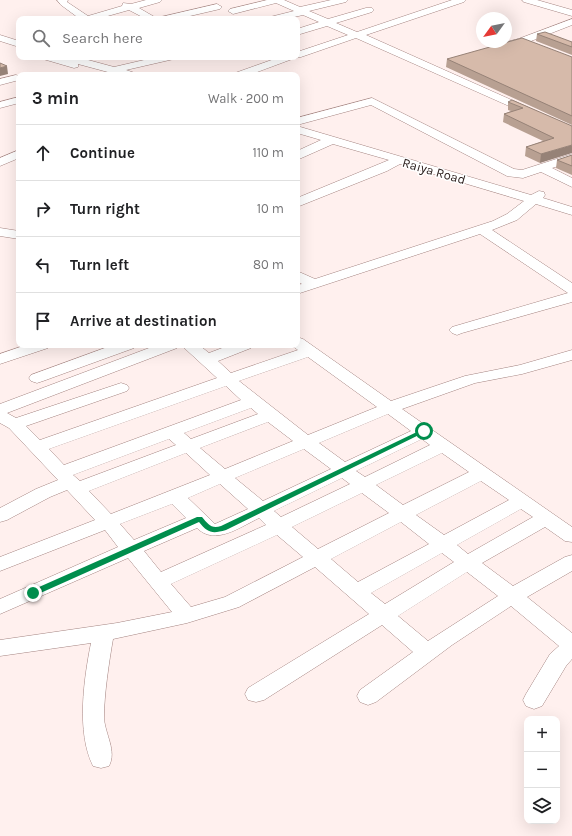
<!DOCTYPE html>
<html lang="en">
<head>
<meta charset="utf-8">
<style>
  body { margin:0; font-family:Karla,sans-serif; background:#f6f6f6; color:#202124 }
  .controls { position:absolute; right:12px; bottom:12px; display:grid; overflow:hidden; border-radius:8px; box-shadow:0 4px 16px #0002 }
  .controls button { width:36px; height:36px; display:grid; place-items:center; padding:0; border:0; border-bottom:1px solid #e0e0e0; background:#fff; color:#202124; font:20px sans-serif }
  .compass { position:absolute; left:476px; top:12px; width:36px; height:36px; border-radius:50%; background:#fff; box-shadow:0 4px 16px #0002; rotate:237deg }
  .stop { position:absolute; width:12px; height:12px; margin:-9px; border:3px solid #008e4d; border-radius:50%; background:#fff }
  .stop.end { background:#008e4d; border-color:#fff; box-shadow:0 1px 4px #0008 }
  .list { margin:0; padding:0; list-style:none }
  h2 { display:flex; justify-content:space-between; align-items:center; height:52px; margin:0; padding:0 16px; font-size:17px }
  h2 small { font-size:13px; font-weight:400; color:#757577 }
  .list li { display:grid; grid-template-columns:26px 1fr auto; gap:12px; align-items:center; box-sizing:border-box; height:56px; padding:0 16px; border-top:1px solid #e0e0e0 }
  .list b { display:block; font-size:15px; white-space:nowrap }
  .list em { font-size:13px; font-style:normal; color:#757577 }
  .icon { flex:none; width:22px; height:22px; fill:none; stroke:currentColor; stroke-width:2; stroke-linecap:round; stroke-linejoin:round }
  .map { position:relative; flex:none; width:572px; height:836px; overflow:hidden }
  .search { position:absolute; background:#fff; box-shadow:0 4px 16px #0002; left:16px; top:16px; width:284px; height:44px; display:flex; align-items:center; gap:10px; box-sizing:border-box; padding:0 14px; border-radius:8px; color:#757577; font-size:15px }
  .panel { position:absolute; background:#fff; box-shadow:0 4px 16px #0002; left:16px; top:72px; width:284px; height:276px; border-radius:8px }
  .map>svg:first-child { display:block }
</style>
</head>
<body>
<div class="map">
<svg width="572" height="836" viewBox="0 0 572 836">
  <rect width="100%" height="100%" fill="#fff0ee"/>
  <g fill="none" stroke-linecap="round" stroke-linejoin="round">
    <!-- minor casing -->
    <g stroke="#a48481" stroke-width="1">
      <path id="minor" d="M57,0H68L67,2L88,16L122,6L123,3L131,4L146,0H162L160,2L139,8L158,19H146L129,10L97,19H80L61,5Z
        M267,0H284L300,7L331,0H348L346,2L309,11L328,19L366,8H372L374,10L372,12L336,23L357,32L452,0H466L464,2L366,35L572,127V134L356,38L301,57L295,58L249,75H234L235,73L280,57H297V52L348,35L327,26L297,35V29L319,22L303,15L285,19H268L270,17L294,11L276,3L233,14L228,11L230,9Z
        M522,0H537L572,10V16L524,2Z
        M217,4L222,7L220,9L177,19H159L161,17Z
        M572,19V25L526,43L502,49L497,46L498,44L518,39Z
        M0,35L19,41V47L0,41Z
        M42,57H77L114,67L157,57H175L174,59L126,70L135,73L136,75H119L78,64V67L74,68L43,59Z
        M16,75L19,76V80L0,85V79Z
        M19,97V103L0,108V102Z
        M372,98L514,169L522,170L572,154V162L552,168L572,178V187L541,172L523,178L507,176L371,105L297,125V118Z
        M297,126L531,195L539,191L544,192L545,195L543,198L572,207V215L536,204L517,220L492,230L572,283V302L462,333L457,335L452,333L449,330L452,327L568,293L480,234L297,294V285L302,284L297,281V271L315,279L493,221L507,214L524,201L400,164L387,171L297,207V198L389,160L333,144L297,160V151L321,140L297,133Z
        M19,150V158L0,166V158Z
        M0,228L19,231V239L0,236Z
        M297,337L303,339L391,401L465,376L520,365L572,350V360L522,374L475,383L402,409L572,527V542L565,541L545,527L482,563L513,586L565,557L572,555V571L527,597L572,633V659L566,666L542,706L534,709L526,706L523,700L526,694L550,654L559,646L511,606L452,645L376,702L368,705L360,702L357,696L360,690L413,652L382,625L264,700L256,702L248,700L245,694L248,688L369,614L315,567L239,607L187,623L113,639C109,662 104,695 104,718C105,734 117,751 109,766L101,768L93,766C76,732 84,678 91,643L0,656V640L117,623L172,612L128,558L0,614V599L118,547L105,530L0,571V557L95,520L67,490L50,497L7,520L0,522V508L36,489L58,480L9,428L0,423V404L157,345H179L177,348L7,413L16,418L121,383L127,385L129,388L127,391L26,426L40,440L217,378L181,345H199L209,353L230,345H253L251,348L218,361L231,373L298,350L291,345H297ZM308,357L377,407L308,435L239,381ZM226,386L241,400L64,465L49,449ZM251,408L258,414L191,439L184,433ZM388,414L411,431L345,462L319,443ZM268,422L293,441L225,469L200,448ZM169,439L176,445L80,481L73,475ZM422,439L430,445L365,477L356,471ZM304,449L331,469L263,501L235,478ZM186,453L210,475L111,514L89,491ZM442,453L469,472L403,505L376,485ZM342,478L350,484L281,517L274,511ZM481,481L509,500L444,535L416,515ZM220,484L248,509L215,524L188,498ZM362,493L389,513L318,549L292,527ZM172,504L186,518L134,540L120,524ZM521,509L533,517L468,554L457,545ZM259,518L266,525L161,572L144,551L197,528C215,546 240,527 259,518ZM401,522L429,544L358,582L331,559ZM277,535L303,557L225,597L191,607L171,584ZM442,553L454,562L385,604L371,593ZM467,572L498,596L428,641L398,616Z
        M26,345H50L48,348L0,364V354Z
        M113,345H136L134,348L43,381L37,383L31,381L29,378L31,375Z"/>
    </g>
    <!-- minor -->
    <use href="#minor" fill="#fff" fill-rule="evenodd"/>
  </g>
  <!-- wall -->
  <path fill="#b8a092" d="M537,34L572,42V55L536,41Z
    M572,57V125L446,67L447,59Z
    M508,102L572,126L540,163L525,156L526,147L543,141L503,122L504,114L511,111L508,110Z
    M572,155V175L556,168L557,160Z"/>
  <!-- shaded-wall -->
  <path fill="#968277" d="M7,66L8,74L0,76V68Z
    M572,145V153L540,163L541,154Z"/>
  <!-- building -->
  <path fill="#d6baaa" stroke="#968277" d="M545,32L572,42V47L537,34Z
    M522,38L572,57V116L447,59Z
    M0,63L7,66L0,68Z
    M512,100L572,126V145L541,154L526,147L554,138L504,114L523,108L508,102Z
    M572,155V166L557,160Z"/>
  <!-- route -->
  <path fill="#008e4d" d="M421,430L427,431L226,530C212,534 208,533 199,522L36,595H30L29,593L30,591L197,517H202C208,524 211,529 221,526Z"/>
  <g text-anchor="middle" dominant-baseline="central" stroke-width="3" stroke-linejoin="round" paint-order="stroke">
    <!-- far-street labels -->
    <g font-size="13" fill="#312523" stroke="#fff">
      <text transform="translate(434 171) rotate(16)">Raiya Road</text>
    </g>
  </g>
</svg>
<div class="controls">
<button>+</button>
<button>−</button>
<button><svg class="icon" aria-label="layers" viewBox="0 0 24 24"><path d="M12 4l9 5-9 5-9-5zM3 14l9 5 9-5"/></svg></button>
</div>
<svg class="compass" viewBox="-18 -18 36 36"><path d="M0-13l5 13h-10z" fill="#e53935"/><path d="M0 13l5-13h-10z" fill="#757577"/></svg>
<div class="stop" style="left:424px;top:431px"></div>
<div class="stop end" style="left:33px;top:593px"></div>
<div class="search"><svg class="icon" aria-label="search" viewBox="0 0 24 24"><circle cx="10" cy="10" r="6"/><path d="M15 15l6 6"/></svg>Search here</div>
<section class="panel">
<h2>3 min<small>Walk · 200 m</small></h2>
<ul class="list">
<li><svg class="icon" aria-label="ahead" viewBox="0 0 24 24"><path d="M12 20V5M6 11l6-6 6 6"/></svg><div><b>Continue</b></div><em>110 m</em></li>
<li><svg class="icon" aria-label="right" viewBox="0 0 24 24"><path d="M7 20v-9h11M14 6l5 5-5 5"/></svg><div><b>Turn right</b></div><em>10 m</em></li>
<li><svg class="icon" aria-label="left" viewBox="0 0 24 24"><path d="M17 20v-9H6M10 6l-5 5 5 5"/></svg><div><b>Turn left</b></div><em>80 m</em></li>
<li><svg class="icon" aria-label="arrive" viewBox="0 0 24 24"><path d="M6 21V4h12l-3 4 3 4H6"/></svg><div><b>Arrive at destination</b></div></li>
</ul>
</section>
</div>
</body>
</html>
